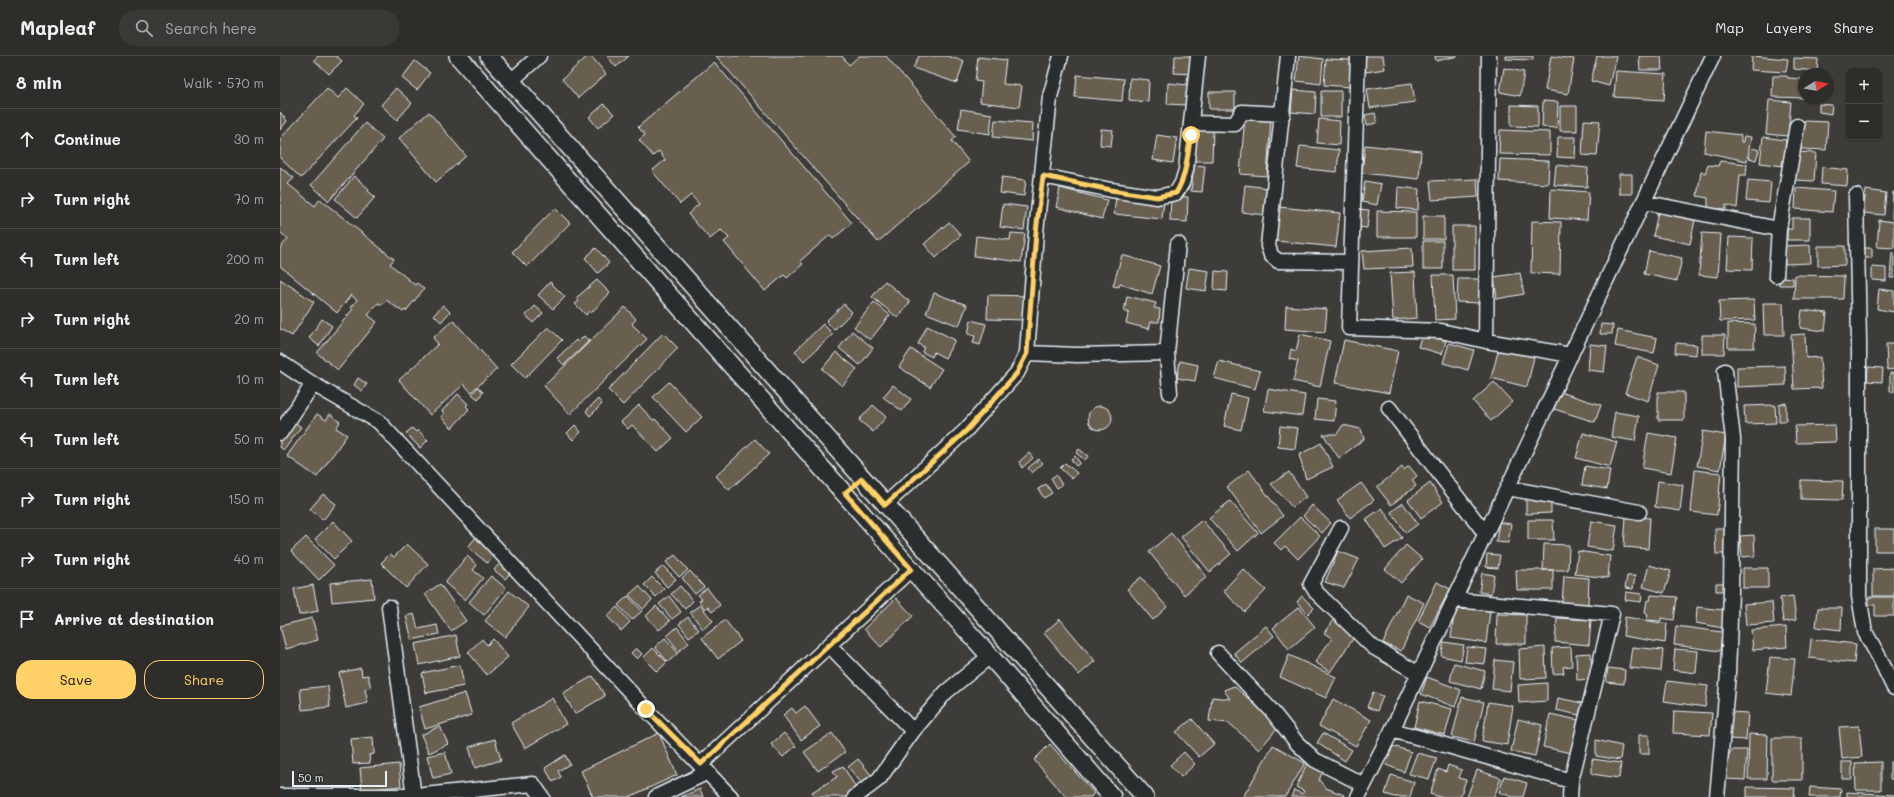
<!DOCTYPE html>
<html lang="en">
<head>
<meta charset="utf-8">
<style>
  body { margin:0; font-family:Mali,sans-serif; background:#3a3936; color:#f1f3f6 }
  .controls { position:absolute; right:12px; top:12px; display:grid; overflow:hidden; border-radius:8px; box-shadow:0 1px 3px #0004 }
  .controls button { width:36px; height:36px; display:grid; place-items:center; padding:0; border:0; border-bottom:1px solid #494947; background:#2e2d2a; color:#f1f3f6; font:20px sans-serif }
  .compass { position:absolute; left:1518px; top:12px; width:36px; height:36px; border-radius:50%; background:#2e2d2a; box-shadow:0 1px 3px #0004; rotate:79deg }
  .scale { position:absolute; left:12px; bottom:10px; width:95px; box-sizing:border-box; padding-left:4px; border:2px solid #e8f1f8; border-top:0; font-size:11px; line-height:14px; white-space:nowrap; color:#e8f1f8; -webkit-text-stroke:3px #2a2d2e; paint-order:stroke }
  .stop { position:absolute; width:12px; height:12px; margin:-9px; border:3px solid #ffd166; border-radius:50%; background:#fff }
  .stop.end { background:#ffd166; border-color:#fff; box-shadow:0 1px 4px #0008 }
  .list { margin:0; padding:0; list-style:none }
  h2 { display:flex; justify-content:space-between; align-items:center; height:52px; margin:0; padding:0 16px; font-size:17px }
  h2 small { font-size:13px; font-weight:400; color:#a7a8a8 }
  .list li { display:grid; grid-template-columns:26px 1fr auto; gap:12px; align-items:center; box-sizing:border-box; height:60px; padding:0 16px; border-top:1px solid #494947 }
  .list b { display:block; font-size:15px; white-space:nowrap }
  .list em { font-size:13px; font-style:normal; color:#a7a8a8 }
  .actions { display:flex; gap:8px; padding:12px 16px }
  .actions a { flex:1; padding:9px 0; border:1px solid #ffd166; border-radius:16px; text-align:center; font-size:14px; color:#ffd166 }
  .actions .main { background:#ffd166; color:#111 }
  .icon { flex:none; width:22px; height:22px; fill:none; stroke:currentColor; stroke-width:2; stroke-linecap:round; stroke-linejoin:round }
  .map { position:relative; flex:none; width:1614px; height:741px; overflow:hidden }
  header { display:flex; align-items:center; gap:24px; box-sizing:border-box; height:56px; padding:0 20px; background:#2e2d2a; border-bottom:1px solid #494947 }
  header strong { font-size:19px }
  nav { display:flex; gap:22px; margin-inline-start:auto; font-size:14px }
  .search { width:280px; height:36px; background:#3a3936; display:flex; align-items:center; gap:10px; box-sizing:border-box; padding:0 14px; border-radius:16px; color:#a7a8a8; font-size:15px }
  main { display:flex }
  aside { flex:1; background:#2e2d2a }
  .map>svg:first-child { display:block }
</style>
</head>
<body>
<header>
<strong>Mapleaf</strong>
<div class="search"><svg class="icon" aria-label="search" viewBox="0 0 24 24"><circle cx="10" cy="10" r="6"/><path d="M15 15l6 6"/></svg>Search here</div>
<nav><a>Map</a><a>Layers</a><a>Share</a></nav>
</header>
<main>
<aside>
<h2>8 min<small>Walk · 570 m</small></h2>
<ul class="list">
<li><svg class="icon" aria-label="ahead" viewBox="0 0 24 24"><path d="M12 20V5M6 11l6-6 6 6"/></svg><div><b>Continue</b></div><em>30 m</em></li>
<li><svg class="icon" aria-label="right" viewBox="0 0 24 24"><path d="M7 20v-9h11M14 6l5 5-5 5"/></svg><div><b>Turn right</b></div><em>70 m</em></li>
<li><svg class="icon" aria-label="left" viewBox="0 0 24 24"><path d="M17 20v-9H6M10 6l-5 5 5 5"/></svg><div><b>Turn left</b></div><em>200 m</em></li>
<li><svg class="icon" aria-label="right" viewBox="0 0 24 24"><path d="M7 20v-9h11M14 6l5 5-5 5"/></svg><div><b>Turn right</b></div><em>20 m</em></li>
<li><svg class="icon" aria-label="left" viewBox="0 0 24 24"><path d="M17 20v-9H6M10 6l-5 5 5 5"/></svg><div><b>Turn left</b></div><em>10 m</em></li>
<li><svg class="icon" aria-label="left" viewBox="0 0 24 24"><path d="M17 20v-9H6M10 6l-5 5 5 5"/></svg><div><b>Turn left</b></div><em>50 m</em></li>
<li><svg class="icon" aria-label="right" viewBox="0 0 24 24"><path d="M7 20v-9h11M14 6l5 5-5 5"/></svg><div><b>Turn right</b></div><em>150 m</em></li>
<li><svg class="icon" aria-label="right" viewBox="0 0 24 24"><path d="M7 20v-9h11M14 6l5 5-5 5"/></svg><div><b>Turn right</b></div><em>40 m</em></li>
<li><svg class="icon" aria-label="arrive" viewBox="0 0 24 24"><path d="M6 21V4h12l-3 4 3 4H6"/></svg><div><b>Arrive at destination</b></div></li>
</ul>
<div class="actions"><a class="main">Save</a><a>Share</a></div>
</aside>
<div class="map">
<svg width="1614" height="741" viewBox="0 0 1614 741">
  <rect width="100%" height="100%" fill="#3d3c38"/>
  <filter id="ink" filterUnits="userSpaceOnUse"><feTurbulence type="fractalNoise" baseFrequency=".025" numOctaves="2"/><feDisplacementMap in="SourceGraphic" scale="8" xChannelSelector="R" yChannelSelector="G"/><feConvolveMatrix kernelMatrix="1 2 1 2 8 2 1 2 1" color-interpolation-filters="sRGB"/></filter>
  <g filter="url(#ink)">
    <!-- building -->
    <path fill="#695f50" stroke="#e8f1f8" d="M38,0H56L62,5L49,18L34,4Z
      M308,0H311L326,18L298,42L282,23Z
      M327,0H349L336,11Z
      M436,0H562L569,9L579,0H606L676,81L672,85L689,106L598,186Z
      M639,0H667L684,5L677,27L633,12Z
      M895,0H913L912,18L894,17Z
      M1019,0L1043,3L1041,28L1016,25Z
      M1083,0H1103L1105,13L1086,16Z
      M1155,0H1178L1156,5Z
      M1226,0H1253V4L1226,3Z
      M1271,0L1294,3L1288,38L1265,34Z
      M1317,0H1336L1329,30L1311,25Z
      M1359,0H1381L1382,14H1360Z
      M1472,0L1508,3L1506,16L1471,14Z
      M698,1L726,4L723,28L742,30L739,51L700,46L702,26L695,25Z
      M1514,2L1538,3L1537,15L1514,13Z
      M1046,3L1072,4L1071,31L1044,29Z
      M135,5L150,17L137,34L122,22Z
      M434,6L572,167L553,183L550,179L520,205L523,208L507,222L504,219L485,235L444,186L449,182L441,174L430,183L408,158L419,148L411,139L400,148L372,115L385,104L379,95L373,100L359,84L365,79L358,71Z
      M1224,12L1244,16L1240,40L1220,36Z
      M1336,15L1386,18L1384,44L1334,41Z
      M797,19L844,23L842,45L795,41Z
      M1493,20H1507L1508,22L1524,23V42H1526L1492,41Z
      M850,22L869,24L868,46L849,44Z
      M888,27L908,29L906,49L887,48Z
      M1132,27L1135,46L1090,52L1087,33Z
      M47,32L58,42L67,32L84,48L74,59L77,62L21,122L0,102V83Z
      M116,32L132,47L117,64L101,49Z
      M1013,34L1036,36L1035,58L1011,56Z
      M1041,35H1061V61H1041Z
      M929,36H955V53H929Z
      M1489,44L1511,46L1508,80L1486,78Z
      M1263,45L1278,46L1277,72L1262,71Z
      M324,48L334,58L318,72L309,61Z
      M1539,48L1552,49L1551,58L1539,56Z
      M1231,49L1258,50V71L1231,70Z
      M1280,50H1297V75H1280Z
      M681,53L712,58L710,78L678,73Z
      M0,56L7,65L0,74Z
      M149,56L186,100L156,126L119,82Z
      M1095,57L1097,67L1087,69L1085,59Z
      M965,60L991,62L987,120L960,118Z
      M1039,63L1060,65L1059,89L1037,87Z
      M715,64L753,67L752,85L713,81Z
      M1304,64L1320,65L1317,100L1302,99Z
      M1523,65L1548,66L1546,94L1521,93Z
      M85,67L103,83L49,145L31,129Z
      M821,73L833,74L831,90L820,89Z
      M914,74H933L932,105H914Z
      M1220,74L1270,76V99L1219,98Z
      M1426,75L1461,79V86H1463L1464,80L1471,81L1467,105L1424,96Z
      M877,79L897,82L893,107L873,104Z
      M1278,81H1296L1295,102L1277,101Z
      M1483,81L1506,84L1503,110L1480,107Z
      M1085,89L1141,95L1139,123L1082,117Z
      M1020,90L1059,94L1057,116L1017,112Z
      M1472,92L1479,94L1476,104L1469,102Z
      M1516,96L1536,97L1534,125L1514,124Z
      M1220,103L1269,105L1268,128L1219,125Z
      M1440,105L1467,108L1466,119H1460L1457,152L1446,149V153L1428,152V142L1417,140L1421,116L1425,117L1428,109L1438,110Z
      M914,109L925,110L922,136L911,135Z
      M1276,109L1308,112L1307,131L1274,129Z
      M0,111L14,122L8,128L35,150L40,143L114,203L110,208L135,229L137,227L144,233L126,255L125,254L123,256L106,244L102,249L98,247L88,259L97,266L58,314L37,297L73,253L71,252L77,244L71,239L57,257L0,210V192L8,183L0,176Z
      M1542,111L1568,114L1567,130L1541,128Z
      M1339,118H1352V138H1339Z
      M74,120L89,133L88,135L95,141L77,162L55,143Z
      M722,121L746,124L744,140L720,137Z
      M1197,123L1198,141L1152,144L1150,125Z
      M1468,124L1491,126L1489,147L1466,145Z
      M1085,125L1101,128L1097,149L1082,146Z
      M965,129L988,132L984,159L962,156Z
      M1118,131L1139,133L1138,154L1117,152Z
      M780,132L827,144L822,163L776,151Z
      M1516,132L1554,135L1552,156L1515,153Z
      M1271,133L1309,136L1307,164L1270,162Z
      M1586,134L1606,137L1604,159L1583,157Z
      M1613,136H1614V163H1612Z
      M891,140L908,141L907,166L890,165Z
      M836,141L884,146L882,163L834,158Z
      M723,148L747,151L744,174L720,171Z
      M999,151L1060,157L1056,191L996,185Z
      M275,152L290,167L247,211L232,196Z
      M1078,153L1089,154L1087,172L1077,171Z
      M1097,155L1136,156V181H1097Z
      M1378,156L1415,164L1410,188L1373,180Z
      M1143,160H1164V183H1143Z
      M1512,162H1530V184H1507V173H1512Z
      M1599,164L1614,166V192L1597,191Z
      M1252,165L1281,166L1280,218L1251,217Z
      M669,166L681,179L656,202L644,188Z
      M1172,170H1195V214H1172Z
      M731,177L745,178L741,206L694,200L696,180L730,184Z
      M1422,177L1441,178L1438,221L1419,219Z
      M1449,181L1473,182L1472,214L1447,213Z
      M1143,185H1163V213H1143Z
      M1530,189L1531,207L1505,208L1504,190Z
      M1538,190H1565V209L1538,210Z
      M316,192L329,207L318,217L305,202Z
      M1132,192L1133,211L1084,213L1082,195Z
      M1582,192H1592V202H1582Z
      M1369,195L1402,202L1397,225L1364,218Z
      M1612,196L1614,197V222H1610Z
      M842,199L880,210L872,238L840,228L839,231L833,230Z
      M1592,211L1606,212V225L1592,224Z
      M909,212L929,215L926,235L906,232Z
      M935,215L948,216L947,235L934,234Z
      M1135,216L1137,262L1113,264L1110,217Z
      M1240,217L1244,238L1217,243L1214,221Z
      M1153,219H1173L1175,263L1155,264Z
      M1515,219L1564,220L1563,243H1514Z
      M1500,221L1513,222V229H1499Z
      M0,223L34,246L12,280L0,273Z
      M1178,223H1201L1200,247L1177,246Z
      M317,224L330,237L311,257L309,255L306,259L295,248L299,245L296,242Z
      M605,225L630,246L618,262L592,241Z
      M270,226L285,241L273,253L258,239Z
      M1599,233L1614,235V256L1597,253Z
      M654,237L687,249L679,270L646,257Z
      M708,239L748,240L747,264L707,263Z
      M847,240L876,247L874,252L880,253L879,266H871L869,273L846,267L849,256H844Z
      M1474,244L1475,264L1440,265L1439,245Z
      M594,246L610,259L590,284L574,271Z
      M1483,247H1503L1504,279H1484Z
      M564,248L572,256L554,274L546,265Z
      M163,249L170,256L161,266L154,259Z
      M255,250L263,257L253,267L246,259Z
      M1006,250L1047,253L1045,276L1005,273Z
      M345,251L356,263L352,268L367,283L290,358L264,330Z
      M1522,254L1547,257L1545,275L1520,272Z
      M42,263L52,270L39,290L29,282Z
      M173,264L217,313L191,336L184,328L150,359L119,324L158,288L153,282Z
      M691,264L706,268L700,289L693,287L695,280L688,278Z
      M1448,267L1475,268L1474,292H1448Z
      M543,268L553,278L524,305L515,295Z
      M1321,268L1333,269L1332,278H1320Z
      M647,270L675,284L665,302L654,296L652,301L642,296L644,291L638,288Z
      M268,271L282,284L245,322L231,308Z
      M1338,274L1377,282L1374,297L1335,290Z
      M572,275L593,292L580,309L559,292Z
      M383,277L398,292L343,349L328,334Z
      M1020,278L1050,285L1040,331L1013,325L1018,305L1009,303L1011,293L1016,295Z
      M1142,278L1166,285L1162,298L1138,291Z
      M1525,278L1526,302L1540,301L1542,332L1514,333L1511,279Z
      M1422,279H1445L1444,298H1422Z
      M304,280L309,285L284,309L277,302L296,284L298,286Z
      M1064,284L1118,295L1109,337L1055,327Z
      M1169,287L1194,294L1188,314L1163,307Z
      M1396,287L1417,289L1416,299L1395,297Z
      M1310,288L1327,290L1324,316L1308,314Z
      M1606,288H1614V313L1607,314Z
      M1219,292L1254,301L1247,331L1211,322Z
      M631,293L662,313L650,331L619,311Z
      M556,296L577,313L562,330L542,313Z
      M1357,301L1379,309L1368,345L1345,337Z
      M900,305L918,309L915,325L897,322Z
      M939,305L980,315L975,333L934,322Z
      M1505,310L1506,329L1457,331V311Z
      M1588,311L1603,312L1602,326L1587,325Z
      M1610,317H1614V336H1610Z
      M78,322L87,328L82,335L74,329Z
      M389,326L422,361L406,376L373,341Z
      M1214,326L1232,346L1211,365L1193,345Z
      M613,329L631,343L622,355L603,341Z
      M198,331L203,336L198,343L192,338Z
      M988,333L1025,339L1022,360L984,355Z
      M1280,336L1321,349L1315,366L1274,353Z
      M1378,336H1404V364H1378Z
      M178,338L188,348L186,350L189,353L172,372L161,361L164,357L162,355Z
      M951,338L968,342L961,374L944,370Z
      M318,343L322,348L310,360L306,355Z
      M1037,343L1056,345L1054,365L1035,363Z
      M1506,347V365H1499V348Z
      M359,349L373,364L375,363L393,382L378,396L352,369L348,373L341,366Z
      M593,349L606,361L593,376L579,364Z
      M1495,349L1496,367L1465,368L1464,350Z
      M808 362a12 12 0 1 1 24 0a12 12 0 1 1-24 0Z
      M1335,356L1359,360L1355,385L1331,381Z
      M37,358L46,364L50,358L60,366L56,372L67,379L37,421L7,400Z
      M11,364L21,371L4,394L0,391V379Z
      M295,369L301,376L293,384L287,377Z
      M1063,369L1081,373L1084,383L1059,402L1043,378H1057Z
      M1555,369L1556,386L1516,387L1515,370Z
      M1000,370L1018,372L1015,393L998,391Z
      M132,372L136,376L138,374L148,384L140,392L126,377Z
      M1423,375L1446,379L1440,414L1417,410Z
      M1303,377L1337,386L1330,411L1296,402Z
      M1368,377L1397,382L1391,417L1362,412Z
      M475,383L489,398L449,434L436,420Z
      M1041,387L1053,411L1026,423L1019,399Z
      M799,393L808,400L805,404L796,397Z
      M749,397L753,402L742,412L739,406Z
      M795,400L800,407L796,410L791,403Z
      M759,403L763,407L752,417L748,412Z
      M785,407L797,417L792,423L780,412Z
      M1129,410L1137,420L1132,424L1136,430L1111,449L1097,431L1122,411L1124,414Z
      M1305,410L1330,414L1327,433L1302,429Z
      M969,414L1003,460L981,477L947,431Z
      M1415,414L1441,417L1437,459L1411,456Z
      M1009,416L1026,441L1012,451L991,428Z
      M776,419L782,429L777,432L771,422Z
      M1521,424L1563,425L1562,444L1521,443Z
      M1378,425L1403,429L1400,455L1375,451Z
      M1081,427L1094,444L1070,462L1057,444Z
      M1150,427L1163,446L1141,462L1128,444Z
      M766,428L772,437L764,442L758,433Z
      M43,438L56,448L43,464L30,453Z
      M1246,442H1271V457L1246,458Z
      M950,445L978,477L958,495L929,462Z
      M1123,447L1138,468L1126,477L1111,456Z
      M1032,449L1051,467L1042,477L1023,460Z
      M1102,452L1122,482L1105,493L1086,463Z
      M1346,460L1370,462L1368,493L1344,491Z
      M1020,461L1040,480L1018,503L1005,490L1001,494L994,487Z
      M922,464L951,498L930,516L901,481Z
      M1248,464H1273L1274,484H1248Z
      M53,465L72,485L54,503L35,483Z
      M1311,465L1337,469L1333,495L1307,491Z
      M1219,466L1231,468L1228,487L1216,486Z
      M1435,472H1444L1446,498H1436Z
      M1595,473H1614V495H1595Z
      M891,477L927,521L904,539L869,496Z
      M1474,479L1475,500L1462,501L1460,480Z
      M26,481L54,509L39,524L11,495Z
      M196,481L215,498L207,507L188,491Z
      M127,488L148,508L126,532L101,507L110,498L114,501Z
      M1264,488L1289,489L1288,514H1263Z
      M1126,489L1142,503L1121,527L1105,513Z
      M1058,495L1079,503L1064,532L1045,526Z
      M1298,495L1330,500L1328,522L1295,518Z
      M1207,498L1220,499L1218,512L1206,511Z
      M395,499L408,514L399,521L386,506Z
      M187,500L197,509L193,514L203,522L185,544L165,527Z
      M221,506L232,515L225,523L214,514Z
      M1369,509L1391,515L1384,537L1363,531Z
      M383,510L396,523L387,531L375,517Z
      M1463,512H1488V532H1463Z
      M1614,512V540H1593V513Z
      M963,513L986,534L965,556L943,535Z
      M1236,514H1273V534H1237Z
      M410,515L424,531L415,538L402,522Z
      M1202,517L1214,519L1211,538L1199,536Z
      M211,520L226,532L204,559L189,546Z
      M1284,520L1309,522L1308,548L1282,547Z
      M1347,520H1355L1353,533L1345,532Z
      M372,521L384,533L376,541L364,529Z
      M861,521L887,551L873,564L847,533Z
      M92,523L94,542L52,546L50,527Z
      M1157,526L1170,533L1150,571L1138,565Z
      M1436,527H1444V535H1436Z
      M160,528L186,565L171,575L145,538Z
      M33,529L38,555L19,559L14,533Z
      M359,530L372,544L363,553L349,539Z
      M400,530L413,545L405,553L391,538Z
      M427,532L440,549L432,556L428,551L425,553L419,545L422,543L418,539Z
      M229,535L249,551L225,581L205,565Z
      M1346,536L1362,538L1361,546L1345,544Z
      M1126,538L1144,547L1121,595L1103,587Z
      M1371,539L1397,541L1394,564L1381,562V565L1367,564L1368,558L1365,556L1367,544L1370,545Z
      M348,540L362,555L352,564L338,549Z
      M389,540L401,556L392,563L379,548Z
      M1022,540L1034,552L1028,558L1017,546Z
      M1513,540L1516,564L1503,566L1500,542Z
      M1589,541H1614V560H1595V549H1589Z
      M616,542L633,560L601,591L584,573Z
      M1492,546L1494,567L1466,569L1464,548Z
      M420,549L433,565L423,573L410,556Z
      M376,550L390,565L379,574L366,560Z
      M1175,550L1210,555L1206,587L1171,582Z
      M337,551L350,566L341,575L327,560Z
      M1019,551L1035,571L1009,593L993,572Z
      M1417,551L1443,554V572L1416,567Z
      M1538,552H1562L1561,574L1536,571Z
      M134,558L138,573L157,569L159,578L132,584L126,560Z
      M1217,558L1246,559V588H1216Z
      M408,561L419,574L409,581L399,568Z
      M1055,561L1077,577L1050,616L1035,606L1052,582L1044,577Z
      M1345,561L1387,568L1385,587L1343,580Z
      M32,562L38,584L6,593L0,570Z
      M1277,562L1311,564L1309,589L1275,586Z
      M780,563L815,605L799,619L764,577Z
      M445,564L461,585L438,603L422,582Z
      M986,570L994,580L962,607L954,597Z
      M1396,570L1442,576L1440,595L1394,589Z
      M397,571L409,587L399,595L387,580Z
      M1506,571L1507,591L1473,594L1471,574Z
      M176,579L180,600L139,609L135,588Z
      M385,582L398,597L388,606L375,591Z
      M202,583L207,589L213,583L228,601L207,619L188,596Z
      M1531,583L1576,588L1574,607L1529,602Z
      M1164,586L1184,589L1181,604L1161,600Z
      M1187,591L1207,593L1205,608L1185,606Z
      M1265,591L1266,622L1240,623L1239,593Z
      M1291,591L1292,610L1283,611L1284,617L1273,618L1272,592Z
      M1352,591L1383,594L1381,615L1349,612Z
      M356,592L362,598L357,603L351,597Z
      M373,592L387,606L377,616L363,602Z
      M1395,593L1418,595L1416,617L1393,614Z
      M1311,597L1312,623L1297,624L1296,598Z
      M1009,599L1056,621L1046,642L1000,621Z
      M1490,601L1515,603L1511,640L1486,637Z
      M1215,604L1233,606L1230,635L1212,633Z
      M1174,607L1205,615L1201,633L1170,625Z
      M180,609L184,630L146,637L142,617Z
      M81,612L82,620L88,619L91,632L85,633L88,647L66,652L59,617Z
      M1328,612L1345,614L1344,628L1326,626Z
      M313,620L325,640L295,658L283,637Z
      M1147,621L1181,634L1175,651L1141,638Z
      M1387,625L1428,630L1425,651L1384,645Z
      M1267,627V645L1239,647L1238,629Z
      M48,630L50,651L22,654L20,633Z
      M954,630L999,670L979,694L949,667L929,665L932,641L950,643L944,634Z
      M1093,636L1103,640L1097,655L1087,651Z
      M185,637L192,659L145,673L139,651Z
      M1182,641L1204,646L1194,686L1172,681Z
      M272,642L286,668L245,692L231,667Z
      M1278,642L1302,647L1299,659L1276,654Z
      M1053,643L1091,664L1076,690L1039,670Z
      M1140,645L1172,653L1165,679L1134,671Z
      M1208,646L1233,650L1227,689L1202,685Z
      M525,650L540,670L521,684L503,659L512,652L516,657Z
      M1394,655L1432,657L1430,679L1393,677Z
      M1450,656L1468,657L1466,684L1449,683Z
      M1270,658L1298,664L1291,697L1263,691Z
      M912,663L934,688L919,701L896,676Z
      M1238,663L1262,669L1255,700L1231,695Z
      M160,670L168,688L149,697L141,679Z
      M1579,670L1582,701L1562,703L1559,671Z
      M379,677L397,719L349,741H313L301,715Z
      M504,677L516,690L503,701L491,688Z
      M552,677L565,696L538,715L524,696Z
      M1043,677L1072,694L1065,705L1037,687Z
      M1469,678L1488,679L1487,723H1468Z
      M1359,679H1369V698H1359Z
      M93,681L94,698L89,699L90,707L73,708L71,683Z
      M1492,682H1522V724H1492Z
      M215,683L221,704L195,712L189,691Z
      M1316,684L1342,690L1340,704L1316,700Z
      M770,688L814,737L811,741H786L754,704Z
      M993,689L1025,707L1005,741H963Z
      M1113,690L1131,696L1124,716L1106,709Z
      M1452,694H1467L1465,724L1445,723L1447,701Z
      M165,696L171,718L153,722L147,700Z
      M904,696L915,708L901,721L890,709Z
      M1137,697L1157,702L1149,723L1129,718Z
      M285,699L290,708L278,715L281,721L273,726L265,712Z
      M578,703L593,721L583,729L568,711Z
      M1312,703L1341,707L1339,722L1312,718Z
      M1562,706H1572V723H1562Z
      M1601,706V734H1576L1575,707Z
      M1610,706H1614V723H1610Z
      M1027,707L1043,715L1039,724L1046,732L1064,739L1063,741H1011L1014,734L1022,738L1024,735L1016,731Z
      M119,708L121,730L82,734L80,712Z
      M1168,709L1182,714L1179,722L1186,724L1180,741H1160L1150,738L1158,713L1166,716Z
      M563,710L579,737L571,741H535L532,736L557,721L553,715Z
      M1197,714L1221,722L1214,741H1187Z
      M1111,719L1134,726L1130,741H1115L1105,738Z
      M1224,720L1247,727L1243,741H1233L1219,736Z
      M1467,731L1515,732L1514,741H1467Z
      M1530,731L1561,733L1560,741H1529Z
      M420,733L423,741H401Z
      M1567,736L1614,739V741H1567Z"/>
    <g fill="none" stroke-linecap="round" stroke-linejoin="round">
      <!-- minor casing -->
      <g stroke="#e8f1f8" stroke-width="17">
        <path id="minor" d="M1008,0L988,190L991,199L998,205L1070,206
          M1078,0L1069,272L1161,275L1206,285
          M1209,0L1206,285L1291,299
          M231,25L259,0
          M912,67L955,68L962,56L1003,58
          M763,120L831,134L877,141L896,137L902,127L906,114L918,0
          M1576,140L1579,285V540L1585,576L1599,601L1614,632
          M1363,146L1499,173
          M1496,219L1499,173L1517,70
          M747,297L797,299L887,297
          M0,306L33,328L99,366L366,653L451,741
          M890,337L887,297L898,188
          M1109,352L1205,477
          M0,377L33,328
          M1227,432L1359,456
          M605,449L685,375L737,317L747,297L756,176L770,41L781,0
          M1061,472L1031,528L1036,536L1093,591L1139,618
          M1174,544L1332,558L1291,725L1290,741
          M109,551L134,741
          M549,589L633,675L599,723L575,741
          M938,597L991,654L1017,687L1035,704L1084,729
          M1112,674L1291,725
          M633,675L666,636L710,600
          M421,708L631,513
          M0,740H134L253,728L262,741
          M376,741L428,716
          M1078,741L1112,674L1433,0
          M1437,741L1448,618L1451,535L1453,383L1445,315"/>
      </g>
      <!-- major casing -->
      <g stroke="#e8f1f8" stroke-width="20">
        <path id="major" d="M178,0L631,513L710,600L832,741
          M209,0L865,741"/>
      </g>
      <!-- minor -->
      <use href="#minor" stroke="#2a2d2e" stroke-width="14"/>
      <!-- major -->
      <use href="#major" stroke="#2a2d2e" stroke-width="17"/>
    </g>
  </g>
  <g fill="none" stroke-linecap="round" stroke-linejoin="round" filter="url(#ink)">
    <!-- route -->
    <path stroke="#ffd166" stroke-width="5" d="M366,653L421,708L631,513L565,437L582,423L605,449L686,375L737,317L747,297L756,176L763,120L831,134L877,141L896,137C907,119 907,99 911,79"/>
  </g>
</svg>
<div class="controls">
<button>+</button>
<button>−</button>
</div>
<svg class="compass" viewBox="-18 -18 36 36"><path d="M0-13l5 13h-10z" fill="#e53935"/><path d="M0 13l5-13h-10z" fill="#a7a8a8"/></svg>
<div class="scale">50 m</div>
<div class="stop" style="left:911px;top:79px"></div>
<div class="stop end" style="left:366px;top:653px"></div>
</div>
</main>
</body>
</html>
